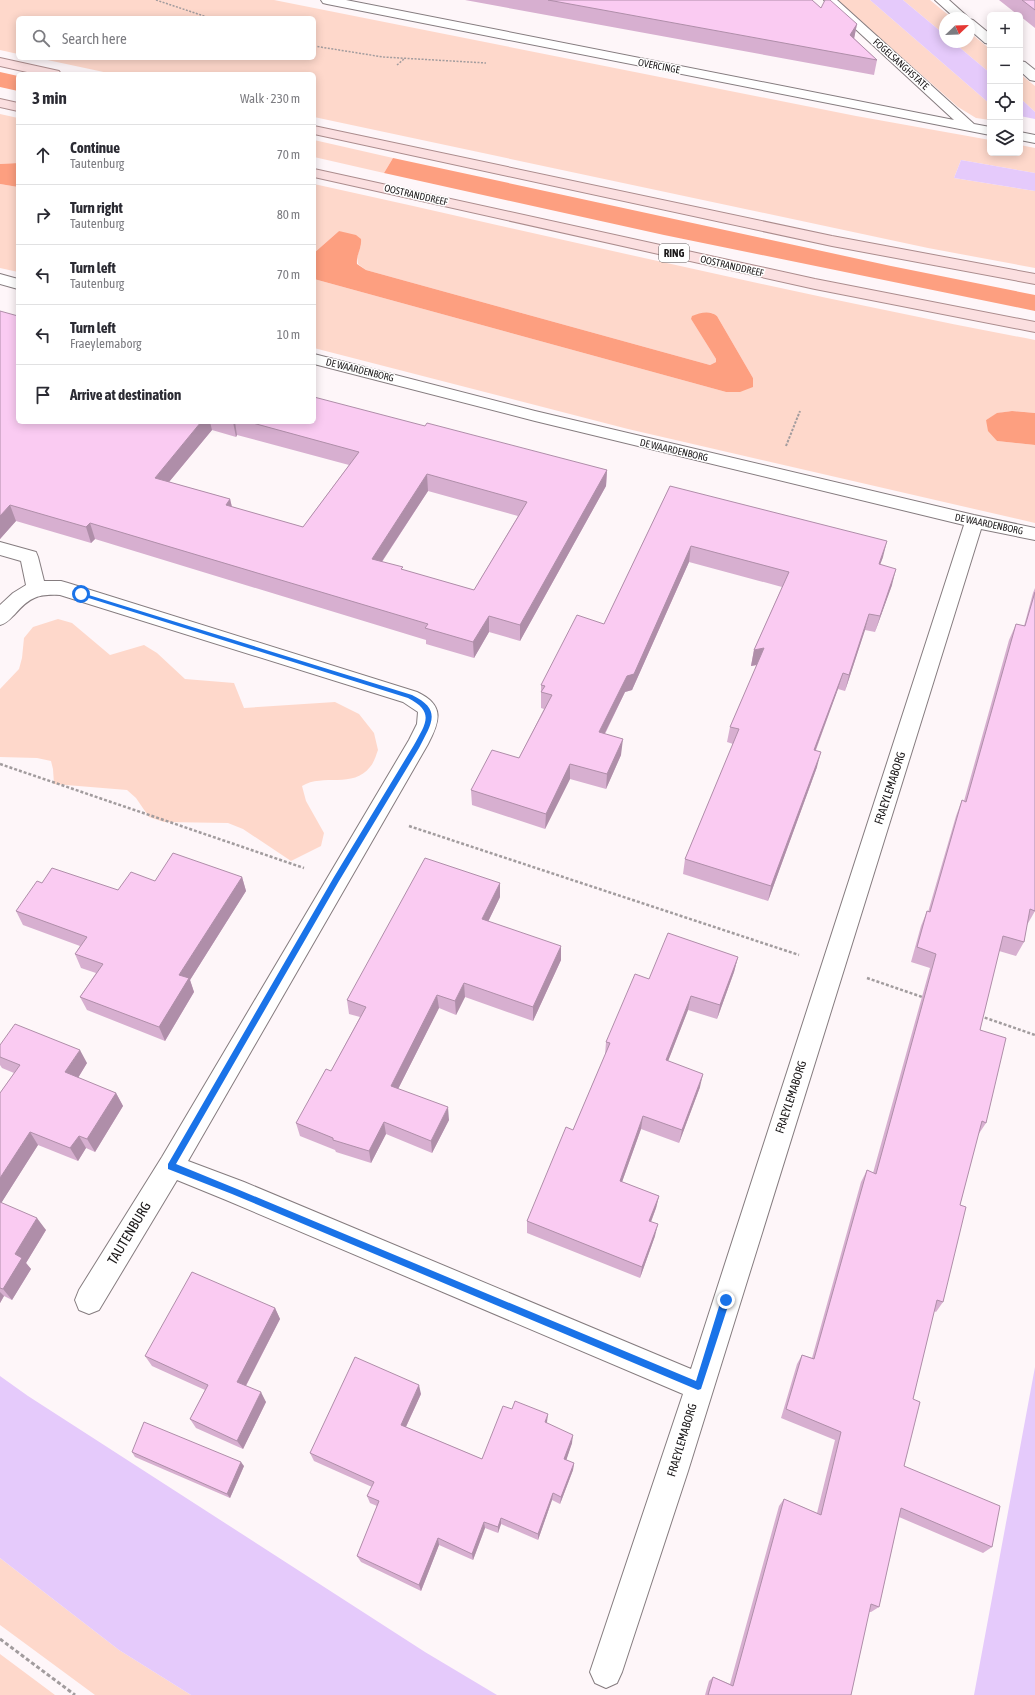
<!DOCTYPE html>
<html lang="en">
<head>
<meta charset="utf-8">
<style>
  body { margin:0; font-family:"Asap Condensed",sans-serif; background:#f2f2f3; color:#2b2b33 }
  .controls { position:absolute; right:12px; top:12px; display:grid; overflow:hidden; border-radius:6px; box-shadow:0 2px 10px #0003 }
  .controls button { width:36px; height:36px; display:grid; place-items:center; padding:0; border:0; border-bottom:1px solid #e1e1e2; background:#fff; color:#2b2b33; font:20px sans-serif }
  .compass { position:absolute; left:939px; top:12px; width:36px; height:36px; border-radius:50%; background:#fff; box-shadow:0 2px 10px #0003; rotate:67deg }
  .stop { position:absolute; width:12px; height:12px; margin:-9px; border:3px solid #1a73e8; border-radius:50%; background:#fff }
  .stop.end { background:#1a73e8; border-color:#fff; box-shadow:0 1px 4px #0008 }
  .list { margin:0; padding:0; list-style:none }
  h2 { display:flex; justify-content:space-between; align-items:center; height:52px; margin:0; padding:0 16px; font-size:17px }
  h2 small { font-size:13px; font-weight:400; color:#7c7c81 }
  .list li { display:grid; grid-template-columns:26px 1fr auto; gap:12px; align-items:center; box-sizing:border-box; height:60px; padding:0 16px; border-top:1px solid #e1e1e2 }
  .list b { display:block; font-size:15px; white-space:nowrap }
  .list p { margin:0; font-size:13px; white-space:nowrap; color:#7c7c81 }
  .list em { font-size:13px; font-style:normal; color:#7c7c81 }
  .icon { flex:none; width:22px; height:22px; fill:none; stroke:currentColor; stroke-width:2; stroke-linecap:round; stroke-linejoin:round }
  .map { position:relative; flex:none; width:1035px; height:1695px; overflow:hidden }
  .search { position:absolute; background:#fff; box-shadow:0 2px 10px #0003; left:16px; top:16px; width:300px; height:44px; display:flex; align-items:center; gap:10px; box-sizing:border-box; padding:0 14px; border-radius:6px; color:#7c7c81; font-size:15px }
  .panel { position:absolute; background:#fff; box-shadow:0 2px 10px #0003; left:16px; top:72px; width:300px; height:352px; border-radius:6px }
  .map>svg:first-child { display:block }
</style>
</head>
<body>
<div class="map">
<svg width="1035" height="1695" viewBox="0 0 1035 1695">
  <rect width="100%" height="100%" fill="#fef6f9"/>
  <!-- green -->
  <path fill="#fed8cb" d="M0,0H274L856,116L990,140V153H1020V145L1035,148V173L961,160L954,178L1035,191V268L928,248L314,117V74H113L38,58H314V18H18V54L0,50Z
    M837,0H870L990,104V120L976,118L958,107Z
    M903,0H930L952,18H945V35Z
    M969,32L990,49V73L953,42H969Z
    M1020,74L1035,86V112L1020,98Z
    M0,114L18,118V163L0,164Z
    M314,140L393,158L384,173L314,157Z
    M0,184L18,187V272L0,268Z
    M314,184C554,237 793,294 1035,340V413C1014,411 1004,408 986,420L997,441L1035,445V523L628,429L314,348V279L726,392L753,378L717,316L712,313L691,319L716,359V362L710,365L366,270L358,264L357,257L361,245L339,231L314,253Z
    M58,619L72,623L110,655L144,645L157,653L185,679L234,683L244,708L335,702L359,714L374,733L378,750C376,755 374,763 370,767C353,789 323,773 302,786L306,801L324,833L321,846L291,861L243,829L228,823L164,822L149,817L136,798L127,790L54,784L53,769L51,761L37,758L0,757V689L19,669L22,658L24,638L33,627Z
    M0,1558L119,1650L191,1695H95L0,1625Z
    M0,1654L55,1695H0Z"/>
  <!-- forest -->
  <path fill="#fd9f80" d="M0,72L18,76V91L0,87Z
    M393,158L891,266L1035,295V311L664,235L384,173Z
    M18,163V187L0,184V164Z
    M339,231L356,235L361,239C362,249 356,254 357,264L366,270L710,365L716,362V359L691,319L692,316C700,313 709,310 717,316L753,378V387L740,392H726L314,279V253Z
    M1012,411L1035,413V445L997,441L988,431L986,420L997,413Z"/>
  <!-- water -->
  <path fill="#e5cafb" d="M870,0H903L945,35V42H953L990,73V104Z
    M1020,98L1035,112V119L1020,116Z
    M961,160L1035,173V191L954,178Z
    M1035,1367V1695H974Z
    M0,1376L28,1396L425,1652L497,1695H191L119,1650L0,1558Z"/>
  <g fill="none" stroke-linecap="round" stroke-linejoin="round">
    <!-- minor casing -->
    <g stroke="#857c7f" stroke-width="2">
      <path id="minor" d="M321,0H346L954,120L824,0H837L974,124L990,127V135L327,4L323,3Z
        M935,0H949L969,18H955Z
        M969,19L973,20L990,34V44L985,43L969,29Z
        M1020,61L1025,62L1035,70V81L1030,80L1020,71Z
        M1020,132L1035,135V143L1020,140Z
        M0,274L18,279V289L0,284Z
        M314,354L535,411L974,515L1035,528V540L981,529L688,1471L622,1672L617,1683L606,1688L595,1683L590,1672L683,1394L226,1200L177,1180L99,1310L89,1314L79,1310L75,1300L79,1290L162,1157L409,740L417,724L418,712L403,702L60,595C38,594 30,597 15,614C10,619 7,623 0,625V605L13,593L26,585L21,561L0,555V542L36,552L38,557L44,581H61L68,583L417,692C445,705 440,721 428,744L188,1161L244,1182L691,1369L964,525L535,421L314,364Z"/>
    </g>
    <!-- major casing -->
    <g stroke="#ab8c8d" stroke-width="2">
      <path id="major" d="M0,58L59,71L61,74H36L0,66Z
        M0,99L18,103V111L0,107Z
        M314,126L832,236L1035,274V284L832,246L314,134Z
        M314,169L815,279L1035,322V332L815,289L314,177Z"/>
    </g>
    <!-- path-far3 -->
    <path stroke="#a29c9e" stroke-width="1.5" stroke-dasharray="2 1.5" stroke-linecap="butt" d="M156,0L210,18
      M314,46L383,57L486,63
      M397,65L404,59"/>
    <!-- path-far2 -->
    <path stroke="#a29c9e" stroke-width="2" stroke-dasharray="2.5 1.5" stroke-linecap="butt" d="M786,446L800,411"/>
    <!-- path-far1 -->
    <path stroke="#a29c9e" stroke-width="2.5" stroke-dasharray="3 2" stroke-linecap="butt" d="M0,764L304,868
      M409,826L799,955
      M867,978L925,998
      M980,1016L1035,1035"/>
    <!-- path -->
    <path stroke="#a29c9e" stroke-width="3" stroke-dasharray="4 2.5" stroke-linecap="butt" d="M0,1639L75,1695"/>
    <!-- minor -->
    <use href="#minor" fill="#fff" fill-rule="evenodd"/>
    <!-- major -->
    <use href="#major" fill="#fbdfe0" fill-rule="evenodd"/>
  </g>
  <!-- wall -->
  <path fill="#d7afd0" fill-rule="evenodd" d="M465,0H812L821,8L857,24L854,38L877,60L874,75Z
    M999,0H1035V28L1020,16V15H1018Z
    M0,311L18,422H314L425,426L607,470L606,486L520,641L489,632L474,658L426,644V640L95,539L91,543L16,521L0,539ZM212,430L236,437L237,435L349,465L303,527L232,507L230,499L169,482ZM428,491L518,516L474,590L403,570L382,562Z
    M670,486L883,557L880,565L892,585L875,632L865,630L845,691L838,689L816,750L817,767L768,901L683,874L685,859L733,744L727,742L730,727L757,665L751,666L754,650L782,587L689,562L632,690L625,692L605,734L621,755L606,789L570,779L545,829L472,805L471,790L519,758L544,709L541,708V685L604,624Z
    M1035,588V911L1027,925L1024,942L1016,956L999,951L980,1030L986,1123L978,1135L960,1205L943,1302L936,1312L934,1311L913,1399L904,1466L992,1547L983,1553L899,1517L879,1607L871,1612H869L851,1695H705L709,1681L713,1677L730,1684L779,1506L784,1499L817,1513L835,1440L781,1418L797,1364L802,1355L812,1358L861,1182L867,1170L873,1173L930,968L911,962L921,926L927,911L928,912L956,816L962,800L964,801L1009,640L1016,624L1024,626L1033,593Z
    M242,877L246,891L190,980L194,992L165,1041L87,1010L80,997L96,973L81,968L75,954L80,946L23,925L16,911L42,883L118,890L155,881Z
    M500,883V897L488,922L561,960L533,1021L465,997L456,1015L439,1008L398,1089L449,1120L432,1153L386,1134L371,1163L336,1152L335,1150L300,1136L296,1123L331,1071L360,1017L349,1014L347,1000Z
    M738,957L734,972L717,1019L688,1010L668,1061L700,1087L679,1143L641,1129L622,1182L659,1196L656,1208L651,1222L655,1236L640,1278L527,1233V1221L573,1130L605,1055L606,1042L649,979Z
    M0,1045L87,1063L78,1078L116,1093L123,1106L95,1152L86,1148L78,1161L38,1145L1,1203L46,1230L26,1263L31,1269L12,1300L4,1296L0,1303V1093L14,1073L2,1068L0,1065Z
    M275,1308L280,1319L246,1386L266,1402L243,1449L196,1428L190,1419L205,1390L152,1366L145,1356Z
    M421,1394L406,1427L482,1459L547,1422V1423L572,1443L566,1460L574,1463L573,1470L560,1504L552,1500L538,1540L501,1524L498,1533L485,1528L473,1560L439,1545L421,1591L361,1562L357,1556L377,1506L370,1503L367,1496L372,1487L314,1461L310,1453Z
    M132,1452L244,1466L230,1498L135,1457Z"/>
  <!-- shaded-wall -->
  <path fill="#af8ea9" d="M857,24L854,39L850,35Z
    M201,422H210L212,430L159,494L155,478Z
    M233,422H235L237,435L236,437Z
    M607,470L606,486L520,641V625Z
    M427,474L428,491L373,575L372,559Z
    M230,499L234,516L226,505Z
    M10,505L16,521L0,539V516Z
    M90,523L95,539L91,543L86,527Z
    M887,541L883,557L874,580L879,564Z
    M691,546L689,562L632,690L625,692L598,747L599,732Z
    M896,569L892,585L875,632L880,616Z
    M869,614L865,630L845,691L849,675Z
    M489,616V632L474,658L473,642Z
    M764,648L761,664L751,666L754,650Z
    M843,673L838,689L810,765L814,750Z
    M623,739L621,755L606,789L607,774Z
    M821,752L817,767L768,901L771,886Z
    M570,764V779L545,829L546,814Z
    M242,877L246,891L190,980L194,992L165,1041L159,1027L179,975Z
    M500,883V897L482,934V919Z
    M561,946V960L533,1021V1007Z
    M738,957L734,972L717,1019L720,1005Z
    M464,983L465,997L456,1015L455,1001Z
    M437,995L439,1008L393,1099L391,1086Z
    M691,996L688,1010L663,1074L666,1060Z
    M80,1050L87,1063L73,1086L65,1072Z
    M703,1074L700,1087L679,1143L682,1130Z
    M116,1093L123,1106L95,1152L87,1139Z
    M448,1107L449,1120L432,1153L431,1141Z
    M643,1116L641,1129L618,1193L620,1181Z
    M384,1122L386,1134L371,1163L369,1151Z
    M30,1132L38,1145L0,1205V1178Z
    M79,1136L86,1148L78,1161L70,1148Z
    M659,1196L656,1208L647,1232L649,1221Z
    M37,1218L46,1230L26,1263L31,1269L12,1300L3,1289L15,1254Z
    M658,1224L655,1236L640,1278L642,1267Z
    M0,1292L4,1296L0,1303Z
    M275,1308L280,1319L243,1391L237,1382Z
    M419,1385L421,1394L403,1433L401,1425Z
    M261,1392L266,1402L243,1449L237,1441Z
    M548,1414L547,1422L544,1431L545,1422Z
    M573,1435L572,1443L564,1467V1459Z
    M241,1462L244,1466L230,1498L227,1494Z
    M574,1463L573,1470L560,1504L561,1497Z
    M553,1493L552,1500L538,1540V1534Z
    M501,1518V1524L498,1533V1527Z
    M484,1522L485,1528L473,1560L472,1554Z
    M438,1538L439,1545L421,1591L419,1585Z"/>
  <!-- building -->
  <path fill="#facbf2" stroke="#af8ea9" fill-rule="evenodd" d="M548,0H812L821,8L825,0H830L857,24L850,35L877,60Z
    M1022,0H1035V10Z
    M0,311L18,316V422H201L155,478L230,499L226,505L303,527L359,452L249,422H314V397L425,426L427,423L607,470L520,625L489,616L473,642L425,628L428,624L90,523L86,527L10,505L0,516ZM427,474L527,502L474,590L401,569L403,567L372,559Z
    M670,486L887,541L879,564L896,569L880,616L869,614L849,675L843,673L814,750L821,752L771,886L685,859L739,729L730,727L764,648L754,650L789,572L691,546L634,674L627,676L599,732L623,739L607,774L570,764L546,814L471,790L492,750L519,758L552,695L541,692L545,686L541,685L577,615L604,624Z
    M1035,592V911L1030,909L1024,942L1003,936L980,1030L1006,1038L986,1123L982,1121L960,1205L966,1207L943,1302L937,1300L913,1399L920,1402L904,1466L1000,1506L992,1547L901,1508L879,1607L871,1604L851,1695H708L713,1677L733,1686L784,1499L821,1515L841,1432L786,1409L802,1355L814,1359L867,1170L876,1174L936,954L917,947L927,911L930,912L962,800L966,802L1016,624L1025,626Z
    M173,853L242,877L179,975L189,978L159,1027L80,997L103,964L75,954L87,937L16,911L37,881L42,883L52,868L118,890L131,872L155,881Z
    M425,858L500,883L482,919L561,946L533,1007L464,983L455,1001L437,995L391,1086L448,1107L431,1141L384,1122L369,1151L333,1140V1138L296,1123L326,1069L331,1071L366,1007L347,1000Z
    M668,933L738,957L720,1005L691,996L666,1060L703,1074L682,1130L643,1116L620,1181L659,1196L649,1221L658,1224L642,1267L527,1221L566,1127L573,1130L610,1043L606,1042L635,974L649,979Z
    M15,1024L80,1050L65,1072L116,1093L87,1139L79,1136L70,1148L30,1132L0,1178V1093L20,1065L0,1057V1045Z
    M0,1202L37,1218L15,1254L22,1258L3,1289L0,1288Z
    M192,1272L275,1308L237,1382L261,1392L237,1441L190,1419L208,1385L145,1356Z
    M355,1357L419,1385L401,1425L482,1459L503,1406L512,1409L515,1401L548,1414L545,1422L573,1435L564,1459L574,1463L561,1497L553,1493L538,1534L501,1518L498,1527L484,1522L472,1554L438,1538L419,1585L357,1556L379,1501L367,1496L374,1482L310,1453Z
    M144,1422L241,1462L227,1494L132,1452Z"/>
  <!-- route -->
  <path fill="#1a73e8" d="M79,592L412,695C443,710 431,724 419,748L339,881L176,1164L237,1189L696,1381L721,1300L726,1296L730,1300L701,1389L698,1390L232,1194L168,1169V1164L334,877L414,745C426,723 435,712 408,698L79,595Z"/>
  <g text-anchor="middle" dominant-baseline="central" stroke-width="3" stroke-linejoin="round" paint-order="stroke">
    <!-- far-street labels -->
    <g font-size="10" fill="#1c191a" stroke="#fff">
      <text transform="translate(901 64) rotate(42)">FOGELSANGHSTATE</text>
      <text transform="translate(659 66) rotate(11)">OVERCINGE</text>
      <text transform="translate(416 195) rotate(13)">OOSTRANDDREEF</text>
      <text transform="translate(732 266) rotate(13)">OOSTRANDDREEF</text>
      <text transform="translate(360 370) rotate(14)">DE WAARDENBORG</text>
      <text transform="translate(674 450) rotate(13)">DE WAARDENBORG</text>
      <text transform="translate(989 524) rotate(12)">DE WAARDENBORG</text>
    </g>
    <!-- shield labels -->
    <rect fill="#fff" stroke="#605e5f" stroke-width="1" x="659" y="244" width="30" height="18" rx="3"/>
    <g font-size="11" font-weight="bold" fill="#1c191a">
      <text x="674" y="253">RING</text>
    </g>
    <!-- street labels -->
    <g font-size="12" fill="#1c191a" stroke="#fff">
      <text transform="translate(890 788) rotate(-72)">FRAEYLEMABORG</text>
      <text transform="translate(791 1097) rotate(-72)">FRAEYLEMABORG</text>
      <text transform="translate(682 1440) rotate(-73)">FRAEYLEMABORG</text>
    </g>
    <!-- near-street labels -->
    <g font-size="14" fill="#1c191a" stroke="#fff">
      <text transform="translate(129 1233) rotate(-59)">TAUTENBURG</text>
    </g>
  </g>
</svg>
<div class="controls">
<button>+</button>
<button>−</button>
<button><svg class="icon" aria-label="locate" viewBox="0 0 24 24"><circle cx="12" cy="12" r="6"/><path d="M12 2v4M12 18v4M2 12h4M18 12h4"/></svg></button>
<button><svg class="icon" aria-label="layers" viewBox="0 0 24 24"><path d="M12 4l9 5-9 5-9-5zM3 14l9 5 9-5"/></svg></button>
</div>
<svg class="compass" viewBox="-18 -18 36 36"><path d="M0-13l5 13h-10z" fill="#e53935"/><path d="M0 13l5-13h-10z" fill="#7c7c81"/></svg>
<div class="stop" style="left:81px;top:594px"></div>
<div class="stop end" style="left:726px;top:1300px"></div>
<div class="search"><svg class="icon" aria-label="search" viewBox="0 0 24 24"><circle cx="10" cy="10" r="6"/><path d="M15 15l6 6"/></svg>Search here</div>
<section class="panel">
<h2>3 min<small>Walk · 230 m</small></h2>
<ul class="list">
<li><svg class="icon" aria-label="ahead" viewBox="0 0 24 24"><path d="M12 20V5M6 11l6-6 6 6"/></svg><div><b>Continue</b><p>Tautenburg</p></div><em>70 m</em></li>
<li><svg class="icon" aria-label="right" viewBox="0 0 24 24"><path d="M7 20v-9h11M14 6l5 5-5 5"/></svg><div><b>Turn right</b><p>Tautenburg</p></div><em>80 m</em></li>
<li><svg class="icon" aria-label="left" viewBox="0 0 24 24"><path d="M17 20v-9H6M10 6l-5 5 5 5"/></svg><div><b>Turn left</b><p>Tautenburg</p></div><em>70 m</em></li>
<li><svg class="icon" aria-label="left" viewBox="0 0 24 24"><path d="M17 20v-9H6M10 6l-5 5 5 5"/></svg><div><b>Turn left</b><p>Fraeylemaborg</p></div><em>10 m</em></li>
<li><svg class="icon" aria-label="arrive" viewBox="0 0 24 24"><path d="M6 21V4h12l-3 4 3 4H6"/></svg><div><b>Arrive at destination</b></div></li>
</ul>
</section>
</div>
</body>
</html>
